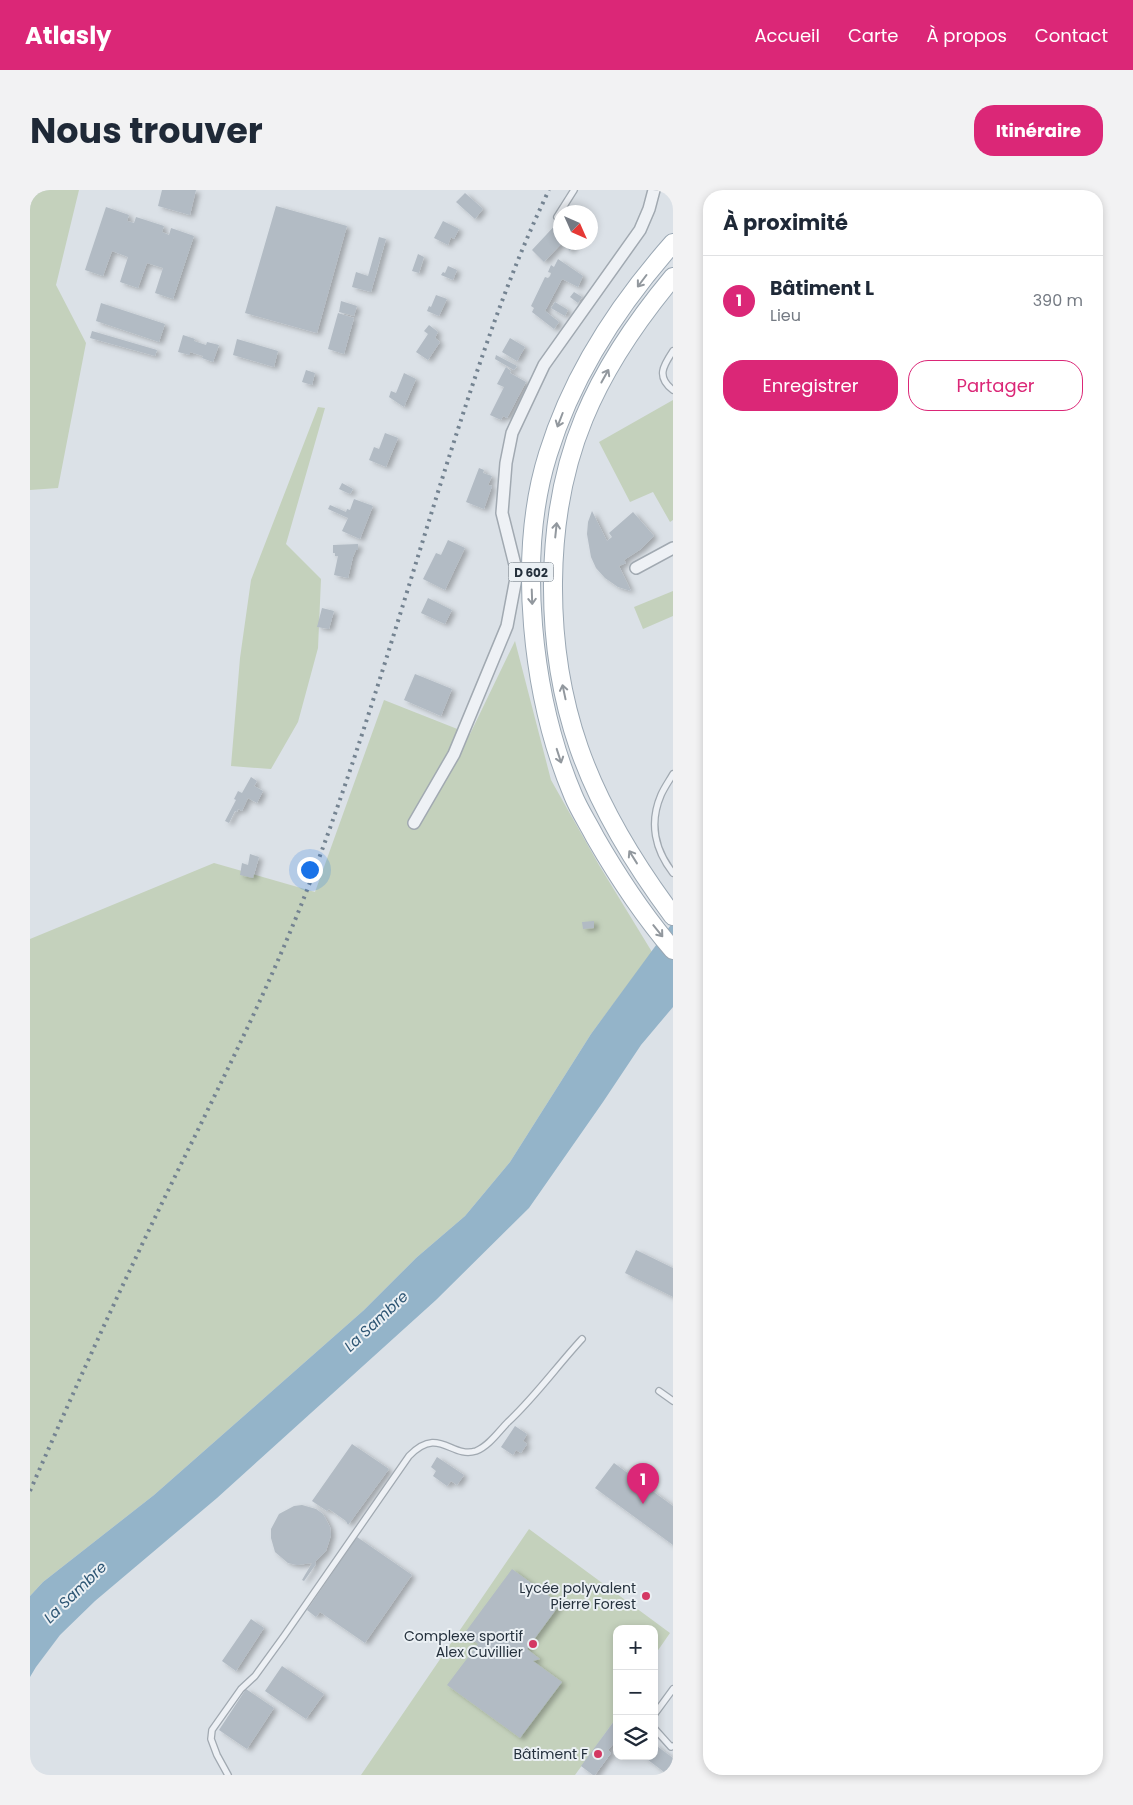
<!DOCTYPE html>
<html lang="fr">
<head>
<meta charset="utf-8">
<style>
  body { margin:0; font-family:Poppins,sans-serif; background:#f2f2f3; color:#1f2937 }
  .controls { position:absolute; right:15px; bottom:15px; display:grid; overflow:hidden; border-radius:10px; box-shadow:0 2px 8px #0003 }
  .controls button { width:45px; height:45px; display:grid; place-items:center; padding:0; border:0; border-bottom:1px solid #e0e1e3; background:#fff; color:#1f2937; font:25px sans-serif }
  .compass { position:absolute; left:523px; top:15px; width:45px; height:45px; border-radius:50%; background:#fff; box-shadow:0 2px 8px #0003; rotate:135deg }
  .you { position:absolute; left:279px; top:679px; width:18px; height:18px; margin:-12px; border:4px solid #fff; border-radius:50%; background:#1a73e8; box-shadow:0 0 0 8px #1a73e833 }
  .badge { display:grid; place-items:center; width:32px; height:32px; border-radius:50%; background:#db2777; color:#fff; font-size:16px; font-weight:700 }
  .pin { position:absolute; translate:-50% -41px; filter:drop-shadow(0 1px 2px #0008) }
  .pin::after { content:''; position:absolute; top:26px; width:18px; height:15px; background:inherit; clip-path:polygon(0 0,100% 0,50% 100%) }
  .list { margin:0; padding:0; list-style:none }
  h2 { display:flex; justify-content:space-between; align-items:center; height:65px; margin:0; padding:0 20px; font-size:21px }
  h2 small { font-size:16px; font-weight:400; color:#747a83 }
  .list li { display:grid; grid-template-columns:32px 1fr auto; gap:15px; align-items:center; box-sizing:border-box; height:90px; padding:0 20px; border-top:1px solid #e0e1e3 }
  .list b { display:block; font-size:19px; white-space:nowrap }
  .list p { margin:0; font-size:16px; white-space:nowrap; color:#747a83 }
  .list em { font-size:16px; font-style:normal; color:#747a83 }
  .actions { display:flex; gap:10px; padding:15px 20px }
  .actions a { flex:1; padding:11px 0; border:1px solid #db2777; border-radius:20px; text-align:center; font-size:18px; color:#db2777 }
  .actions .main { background:#db2777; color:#fff }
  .icon { flex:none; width:28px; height:28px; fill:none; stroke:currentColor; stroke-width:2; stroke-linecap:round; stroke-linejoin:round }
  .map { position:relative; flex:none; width:643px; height:1585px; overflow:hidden; border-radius:20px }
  header { display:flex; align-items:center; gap:30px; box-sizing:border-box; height:70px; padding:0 25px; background:#db2777; color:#fff }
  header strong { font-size:24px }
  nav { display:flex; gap:28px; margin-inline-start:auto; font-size:18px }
  .intro { display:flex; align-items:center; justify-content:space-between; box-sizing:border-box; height:120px; padding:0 30px }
  h1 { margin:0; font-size:35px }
  .button { padding:12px 22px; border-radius:20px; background:#db2777; color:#fff; font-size:18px; font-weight:700 }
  main { display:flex; gap:30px; padding:0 30px }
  aside { flex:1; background:#fff; border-radius:20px; box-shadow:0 2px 8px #0003 }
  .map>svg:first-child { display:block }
</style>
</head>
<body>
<header>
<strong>Atlasly</strong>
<nav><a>Accueil</a><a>Carte</a><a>À propos</a><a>Contact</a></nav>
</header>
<div class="intro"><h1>Nous trouver</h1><a class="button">Itinéraire</a></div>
<main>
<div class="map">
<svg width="643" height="1585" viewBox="0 0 643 1585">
  <defs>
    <filter id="shadow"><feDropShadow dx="4" dy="2.5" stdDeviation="2.5" flood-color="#0004"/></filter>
  </defs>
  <rect width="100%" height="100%" fill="#dbe1e7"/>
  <!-- green -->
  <path fill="#c4d1bc" d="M0,0H49L26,95L56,153L28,298L0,300Z
    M643,210V330L640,332L623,302L600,312L569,252Z
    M288,217L295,218L256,354L291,389L288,458L268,532L241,579L201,576L210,468L221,390Z
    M643,401V426L613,439L604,417Z
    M485,451L521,590L569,675L622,762L561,844L480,972L435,1026L386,1068L334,1120L124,1305L13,1392L0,1406V749L184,673L285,702L354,510L440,544Z
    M499,1339L640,1443L624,1466V1439H587V1527L545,1585H331Z"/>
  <!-- water -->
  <path fill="#94b4c9" d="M643,732V817L611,855L573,912L499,1018L406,1110L187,1308L65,1411L30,1445L6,1477L0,1487V1406L13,1392L124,1305L334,1120L386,1068L435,1026L480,972L561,844Z"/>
  <!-- building -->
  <path fill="#b2bbc4" filter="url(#shadow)" d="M132,0H166L160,25L128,16Z
    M435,3L453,19L445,29L426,12Z
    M246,16L317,36L287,143L215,123Z
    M76,17L99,25L97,31L104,33L106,27L134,36L132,42L139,45L141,38L164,46L143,109L125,103L133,78L117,73L108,98L90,92L98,67L82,61L73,86L55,80Z
    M530,30V52H547L540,61L532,53L514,72L502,60Z
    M413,31L429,39L424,49L421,47L418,55L404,48Z
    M349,47L356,49L341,102L322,97L326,82L338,86Z
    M388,64L394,67L389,83L382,81Z
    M528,69L553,86L548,97L532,89L515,121L529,132L524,139L502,122L504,118L501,116L515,87L518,88L520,86L521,83L518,82L521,75L524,77Z
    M418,76L427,80L423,90L411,85L413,82L415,83Z
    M544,102L552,107L548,113L540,107Z
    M406,105L417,109L409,126L397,121L399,116L401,117Z
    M311,111L327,116L324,126L309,122Z
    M525,112L538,120L535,126L521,118Z
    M71,113L135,134L129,152L66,131Z
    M308,123L324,128L314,164L298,159Z
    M399,135L408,142L405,148L410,152L398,170L386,162L398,144L394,141Z
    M62,141L127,160L125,166L60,148Z
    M153,145L165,149L164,151L176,155L177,152L189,155L183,172L172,168L173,166L160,162V165L148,162Z
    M480,148L495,157L487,171L472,162Z
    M207,149L248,161L244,177L203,165Z
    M466,165L487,176L484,180L465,169Z
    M476,177L481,181L480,183L496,192L477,228L473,226L471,230L460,225L474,197L467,194Z
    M276,180L285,183L282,195L272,192Z
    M374,183L386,189L374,217L359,207L361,201L366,203Z
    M355,243L368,248L356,277L339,270L344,257L349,259Z
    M449,278L454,280L453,283L462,286L458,295L462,296L454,319L436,312Z
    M312,293L323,299L320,304L309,299Z
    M324,309L343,316L330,349L312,341L318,328L298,319L300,315L316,322L317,319L320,320Z
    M562,321L577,351L582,347L579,343L603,322L624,346L611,359L594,370L596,373L589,376L601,401L588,397L575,388L566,378L561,367L557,344L558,332Z
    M418,350L435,358L415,400L393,389L406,363L411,365Z
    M328,354V360H326L323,367L318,388L304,385L308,366H305V363H303V355Z
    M398,408L422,420L415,434L391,423Z
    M292,418L304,421L299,439L287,437Z
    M385,484L422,499L411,526L374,510Z
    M221,587L227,591L224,596L233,601L227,613L218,608L212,621L208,619L207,622L205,621L199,633L195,631L206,610L204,609L208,601L212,603Z
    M220,664L229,667L223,688L210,685L212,673L218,675Z
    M564,731V738L553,739L552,732Z
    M606,1060L643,1078V1107L595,1083Z
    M485,1236L497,1244L493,1251L497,1254L491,1263L486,1260L483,1265L471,1257Z
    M322,1254L359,1279L318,1335L316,1331L299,1319L297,1321L282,1311Z
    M407,1267L434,1285L427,1295L421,1291L417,1296L403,1286L406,1281L401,1277Z
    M584,1273L643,1316V1355L565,1298Z
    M272,1315L286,1319L293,1324L300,1337L301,1345L296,1361L285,1372L286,1374L274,1391L272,1390L282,1373L267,1375L258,1373L245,1362L241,1348V1339L249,1324L264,1316Z
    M327,1347L382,1385L335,1453L290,1422L286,1427L277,1420Z
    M482,1379L530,1414L497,1459L510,1469L503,1471L532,1492L490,1548L417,1495L448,1454L434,1444Z
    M221,1429L234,1438L206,1481L192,1471Z
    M252,1476L294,1504L276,1529L235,1501Z
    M216,1499L244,1518L217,1559L189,1540Z
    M587,1527V1555L584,1553L578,1560L581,1563L565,1585H563L551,1576Z
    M624,1554L643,1568V1585H632L634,1582L613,1566H624Z"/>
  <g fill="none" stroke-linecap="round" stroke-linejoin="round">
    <!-- lane casing -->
    <g stroke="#a1a9b1" stroke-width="8">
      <path id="lane" d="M527,27L544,0
        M643,161C633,176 626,187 643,200
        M643,584C639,591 634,598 631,605C619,633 625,660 643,683
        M629,1201L643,1211
        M624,1525L643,1499
        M624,1538L641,1557L643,1556
        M198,1585L187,1565L181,1549L182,1540L211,1499L225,1486L254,1446L379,1266C409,1235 421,1269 446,1261C459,1256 469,1241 478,1232C505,1207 527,1176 552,1149"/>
    </g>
    <!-- street casing -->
    <g stroke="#a1a9b1" stroke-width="14">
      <path id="street" d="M606,378L643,358
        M384,633L424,564L477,436L487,383L472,323L476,273L482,243L514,175L610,40L619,19L624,0"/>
    </g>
    <!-- primary casing -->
    <g stroke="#9aa7b3" stroke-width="20">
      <path id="primary" d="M643,53C589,114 542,186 518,264C486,366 502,508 543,605C549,620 558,633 565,647C588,687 613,725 643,760
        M643,87C608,129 575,177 554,228C513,327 514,457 549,558C570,618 605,675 643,726"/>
    </g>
    <!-- lane -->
    <use href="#lane" stroke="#eef1f5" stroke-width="5.5"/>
    <!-- street -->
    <use href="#street" stroke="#eef1f5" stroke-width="11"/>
    <!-- primary -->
    <use href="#primary" stroke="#fff" stroke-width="18"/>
    <!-- rail -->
    <path stroke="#748391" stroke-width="4" stroke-dasharray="2.5 5" stroke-linecap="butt" d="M0,1301C39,1212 78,1125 120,1038C177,919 239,803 285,679C336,543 376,402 420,264C449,174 478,85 519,0"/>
  </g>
  <!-- one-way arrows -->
  <defs><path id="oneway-shaft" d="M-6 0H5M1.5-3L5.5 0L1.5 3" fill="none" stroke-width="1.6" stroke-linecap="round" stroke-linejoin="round" transform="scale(1.25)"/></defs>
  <g stroke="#92989e">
    <use href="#oneway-shaft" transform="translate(612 91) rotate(127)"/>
    <use href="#oneway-shaft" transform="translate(575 186) rotate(-61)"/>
    <use href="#oneway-shaft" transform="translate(530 230) rotate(111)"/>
    <use href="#oneway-shaft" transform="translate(526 340) rotate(-84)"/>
    <use href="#oneway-shaft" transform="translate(502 407) rotate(88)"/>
    <use href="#oneway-shaft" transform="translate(534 502) rotate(-102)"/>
    <use href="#oneway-shaft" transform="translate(529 566) rotate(72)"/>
    <use href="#oneway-shaft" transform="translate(603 667) rotate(-122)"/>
    <use href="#oneway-shaft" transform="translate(628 741) rotate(51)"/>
  </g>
  <!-- markers -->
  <g fill="#d43863" stroke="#ebf0f4" stroke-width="2">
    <circle cx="616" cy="1406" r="5"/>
    <circle cx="503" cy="1454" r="5"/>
    <circle cx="568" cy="1564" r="5"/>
  </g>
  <g text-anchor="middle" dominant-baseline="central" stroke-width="4" stroke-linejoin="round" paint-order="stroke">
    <!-- shield labels -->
    <rect fill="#ebf0f4" stroke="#606a74" stroke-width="1" x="478.5" y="372.5" width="45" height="19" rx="4"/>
    <g font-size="12" font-weight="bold" fill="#25313d">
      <text x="501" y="382">D 602</text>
    </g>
    <!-- poi labels -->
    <g font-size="14" fill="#25313d" stroke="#ebf0f4" text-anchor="end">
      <text x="606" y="1398">Lycée polyvalent<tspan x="606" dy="16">Pierre Forest</tspan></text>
      <text x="493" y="1446">Complexe sportif<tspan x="493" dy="16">Alex Cuvillier</tspan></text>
      <text x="558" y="1564">Bâtiment F</text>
    </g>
    <!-- water labels -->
    <g font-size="15" font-style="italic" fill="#2d5573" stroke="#ebf0f4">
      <text transform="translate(346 1131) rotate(-43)">La Sambre</text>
      <text transform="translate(45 1402) rotate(-44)">La Sambre</text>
    </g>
  </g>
</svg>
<div class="controls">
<button>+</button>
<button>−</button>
<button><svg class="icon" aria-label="layers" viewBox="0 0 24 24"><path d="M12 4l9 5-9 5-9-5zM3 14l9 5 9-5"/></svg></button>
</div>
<svg class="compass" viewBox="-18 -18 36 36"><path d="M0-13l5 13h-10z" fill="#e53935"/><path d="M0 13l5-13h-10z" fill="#747a83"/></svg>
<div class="you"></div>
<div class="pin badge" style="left:613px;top:1314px">1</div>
</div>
<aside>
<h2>À proximité<small></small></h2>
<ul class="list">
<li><span class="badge">1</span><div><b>Bâtiment L</b><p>Lieu</p></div><em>390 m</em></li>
</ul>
<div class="actions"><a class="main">Enregistrer</a><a>Partager</a></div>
</aside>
</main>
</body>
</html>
